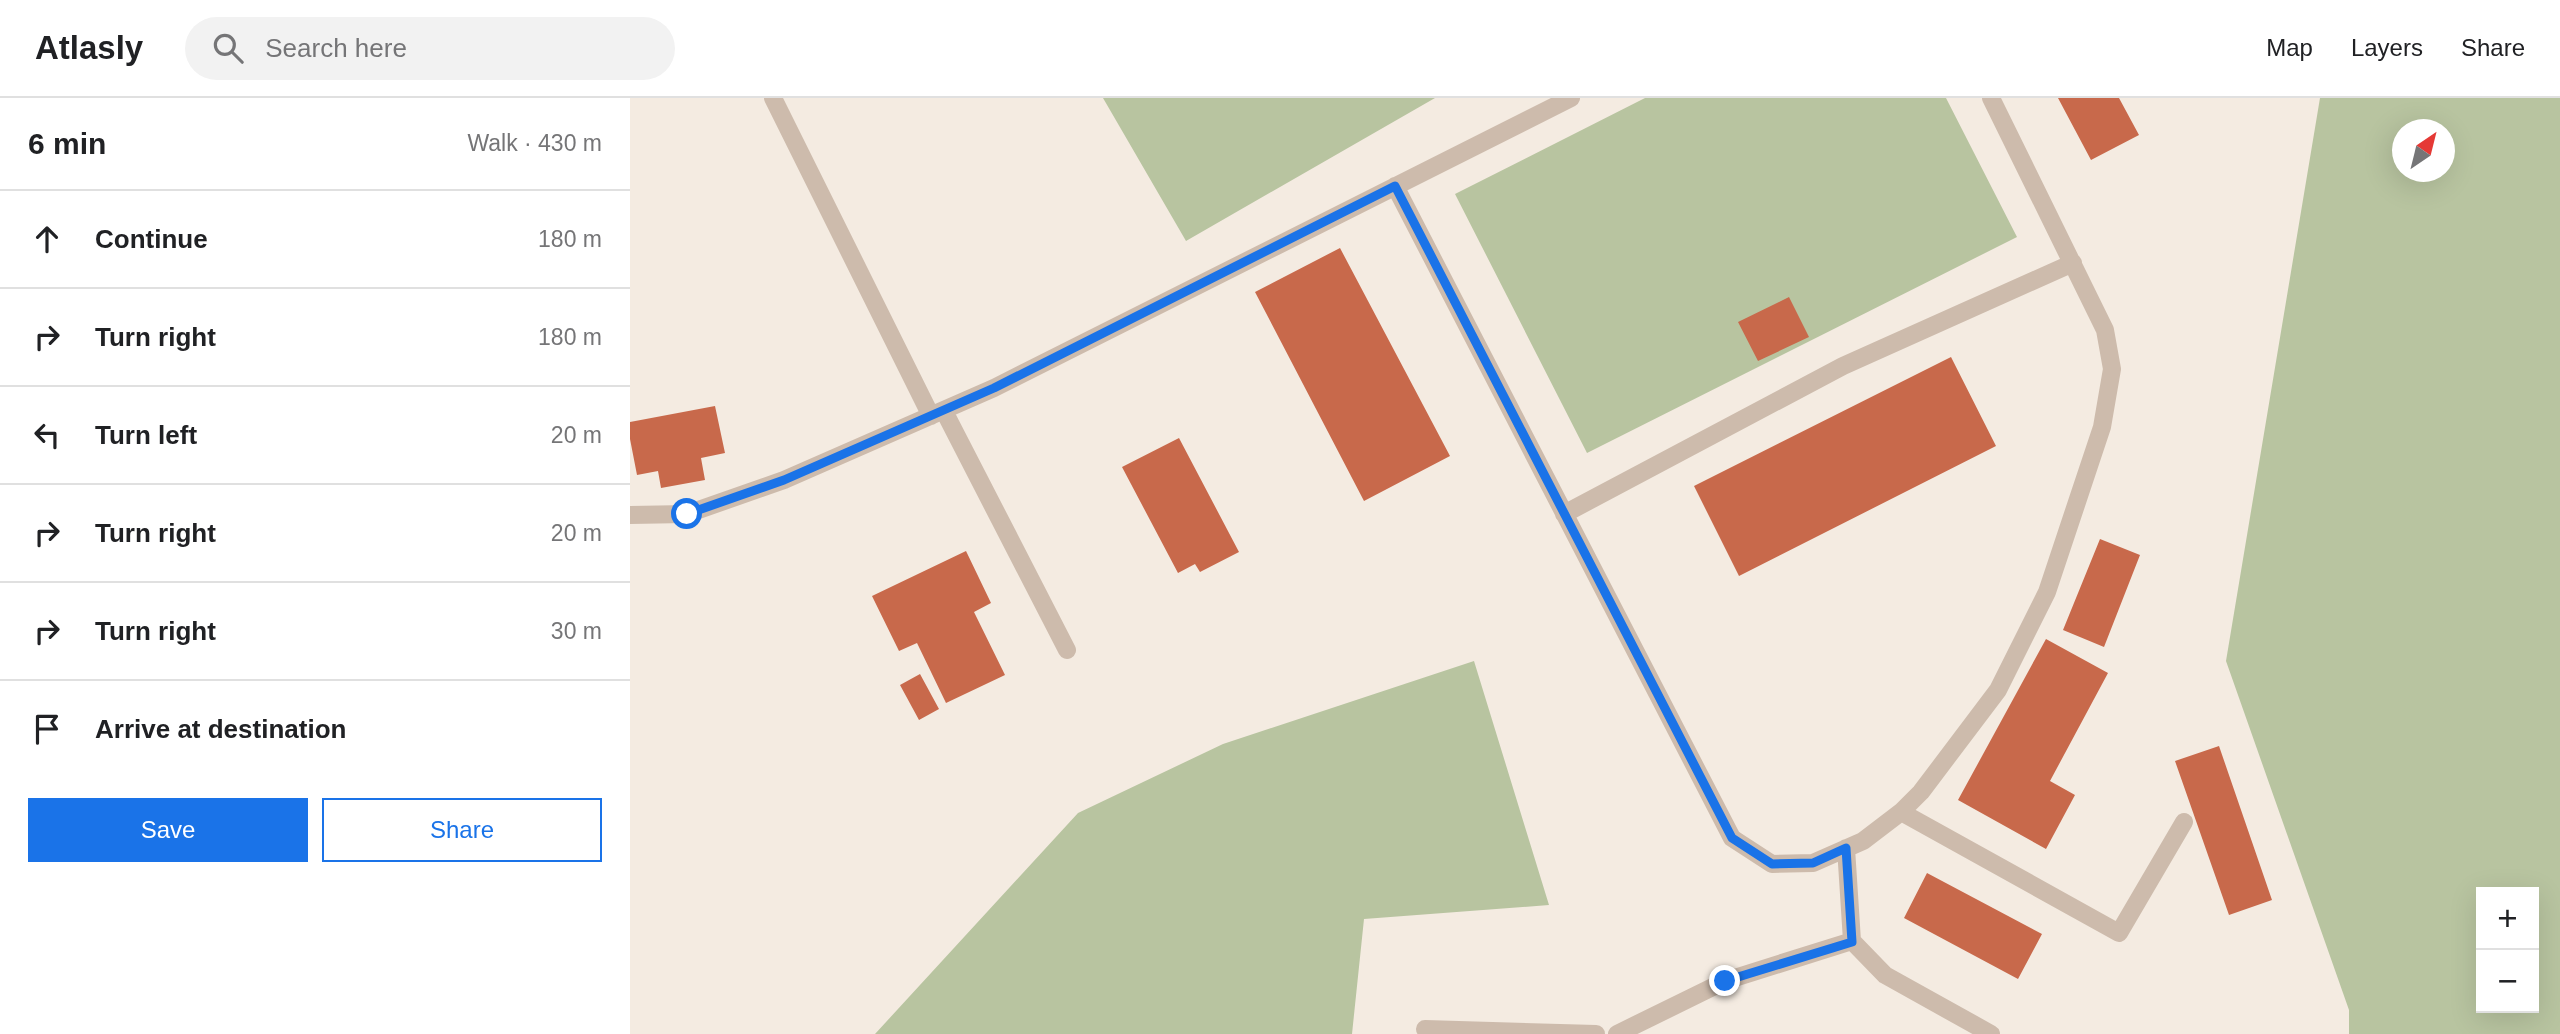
<!DOCTYPE html>
<html lang="en">
<head>
<meta charset="utf-8">
<style>
  body { margin:0; font-family:Helvetica,sans-serif; background:#f2f2f2; color:#202124 }
  .controls { position:absolute; right:21px; bottom:21px; display:grid; overflow:hidden; border-radius:0px; box-shadow:0 7px 28px #0002 }
  .controls button { width:63px; height:63px; display:grid; place-items:center; padding:0; border:0; border-bottom:2px solid #e0e0e0; background:#fff; color:#202124; font:35px sans-serif }
  .compass { position:absolute; left:1762px; top:21px; width:63px; height:63px; border-radius:50%; background:#fff; box-shadow:0 7px 28px #0002; rotate:35deg }
  .stop { position:absolute; width:21px; height:21px; margin:-16px; border:5px solid #1a73e8; border-radius:50%; background:#fff }
  .stop.end { background:#1a73e8; border-color:#fff; box-shadow:0 2px 7px #0008 }
  .list { margin:0; padding:0; list-style:none }
  h2 { display:flex; justify-content:space-between; align-items:center; height:91px; margin:0; padding:0 28px; font-size:30px }
  h2 small { font-size:23px; font-weight:400; color:#757577 }
  .list li { display:grid; grid-template-columns:46px 1fr auto; gap:21px; align-items:center; box-sizing:border-box; height:98px; padding:0 28px; border-top:2px solid #e0e0e0 }
  .list b { display:block; font-size:26px; white-space:nowrap }
  .list em { font-size:23px; font-style:normal; color:#757577 }
  .actions { display:flex; gap:14px; padding:21px 28px }
  .actions a { flex:1; padding:16px 0; border:2px solid #1a73e8; border-radius:0px; text-align:center; font-size:24px; color:#1a73e8 }
  .actions .main { background:#1a73e8; color:#fff }
  .icon { flex:none; width:38px; height:38px; fill:none; stroke:currentColor; stroke-width:2; stroke-linecap:round; stroke-linejoin:round }
  .map { position:relative; flex:none; width:1930px; height:936px; overflow:hidden }
  header { display:flex; align-items:center; gap:42px; box-sizing:border-box; height:98px; padding:0 35px; background:#fff; border-bottom:2px solid #e0e0e0 }
  header strong { font-size:33px }
  nav { display:flex; gap:38px; margin-inline-start:auto; font-size:24px }
  .search { width:490px; height:63px; background:#f2f2f2; display:flex; align-items:center; gap:18px; box-sizing:border-box; padding:0 24px; border-radius:38px; color:#757577; font-size:26px }
  main { display:flex }
  aside { flex:1; background:#fff }
  .map>svg:first-child { display:block }
</style>
</head>
<body>
<header>
<strong>Atlasly</strong>
<div class="search"><svg class="icon" aria-label="search" viewBox="0 0 24 24"><circle cx="10" cy="10" r="6"/><path d="M15 15l6 6"/></svg>Search here</div>
<nav><a>Map</a><a>Layers</a><a>Share</a></nav>
</header>
<main>
<aside>
<h2>6 min<small>Walk · 430 m</small></h2>
<ul class="list">
<li><svg class="icon" aria-label="ahead" viewBox="0 0 24 24"><path d="M12 20V5M6 11l6-6 6 6"/></svg><div><b>Continue</b></div><em>180 m</em></li>
<li><svg class="icon" aria-label="right" viewBox="0 0 24 24"><path d="M7 20v-9h11M14 6l5 5-5 5"/></svg><div><b>Turn right</b></div><em>180 m</em></li>
<li><svg class="icon" aria-label="left" viewBox="0 0 24 24"><path d="M17 20v-9H6M10 6l-5 5 5 5"/></svg><div><b>Turn left</b></div><em>20 m</em></li>
<li><svg class="icon" aria-label="right" viewBox="0 0 24 24"><path d="M7 20v-9h11M14 6l5 5-5 5"/></svg><div><b>Turn right</b></div><em>20 m</em></li>
<li><svg class="icon" aria-label="right" viewBox="0 0 24 24"><path d="M7 20v-9h11M14 6l5 5-5 5"/></svg><div><b>Turn right</b></div><em>30 m</em></li>
<li><svg class="icon" aria-label="arrive" viewBox="0 0 24 24"><path d="M6 21V4h12l-3 4 3 4H6"/></svg><div><b>Arrive at destination</b></div></li>
</ul>
<div class="actions"><a class="main">Save</a><a>Share</a></div>
</aside>
<div class="map">
<svg width="1930" height="936" viewBox="0 0 1930 936">
  <rect width="100%" height="100%" fill="#f4ebe1"/>
  <!-- green -->
  <path fill="#b8c4a0" fill-rule="evenodd" d="M473,0H805L556,143Z
    M1015,0H1316L1387,139L957,355L825,96Z
    M1690,0H1930V936H1719V912L1596,563ZM1772,32H1814V74H1772ZM1904,794V910H1851V794Z
    M844,563L919,807L734,821L722,936H245L448,715L593,646Z"/>
  <!-- building -->
  <path fill="#c8694b" d="M1428,0H1489L1509,37L1461,62Z
    M710,150L820,358L734,403L625,194Z
    M1159,199L1179,239L1128,263L1108,224Z
    M1321,259L1366,348L1109,478L1064,388Z
    M85,308L95,355L71,360L75,382L31,390L28,373L7,377L0,341V324Z
    M549,340L609,454L570,474L565,466L548,475L492,369Z
    M1470,441L1510,457L1474,549L1433,532Z
    M336,453L361,505L344,514L375,577L316,605L287,545L269,553L242,498Z
    M1416,541L1478,575L1420,683L1445,697L1416,751L1328,702Z
    M290,576L309,611L289,622L270,587Z
    M1589,648L1642,802L1599,817L1545,663Z
    M1297,775L1412,836L1388,881L1274,820Z"/>
  <g fill="none" stroke-linecap="round" stroke-linejoin="round">
    <!-- minor -->
    <path stroke="#cdbbac" stroke-width="18" d="M143,0L301,318
      M765,88L1102,740L1142,766L1183,765L1233,743L1271,714L1291,694L1368,592L1417,494L1472,329L1482,271L1475,232L1361,0
      M314,313L437,552
      M934,416L1213,268L1443,165
      M0,417L57,416L154,382L364,290L941,0
      M1271,714L1489,835L1554,724
      M1216,750L1222,843L1255,877L1361,936
      M795,931L966,936
      M987,936L1095,883L1222,843"/>
  </g>
  <g fill="none" stroke-linecap="round" stroke-linejoin="round">
    <!-- route -->
    <path stroke="#1a73e8" stroke-width="9" d="M57,416L154,382L364,290L765,88L1102,740L1142,766L1183,765L1216,750L1222,844L1095,883"/>
  </g>
</svg>
<div class="controls">
<button>+</button>
<button>−</button>
</div>
<svg class="compass" viewBox="-18 -18 36 36"><path d="M0-13l5 13h-10z" fill="#e53935"/><path d="M0 13l5-13h-10z" fill="#757577"/></svg>
<div class="stop" style="left:57px;top:416px"></div>
<div class="stop end" style="left:1095px;top:883px"></div>
</div>
</main>
</body>
</html>
